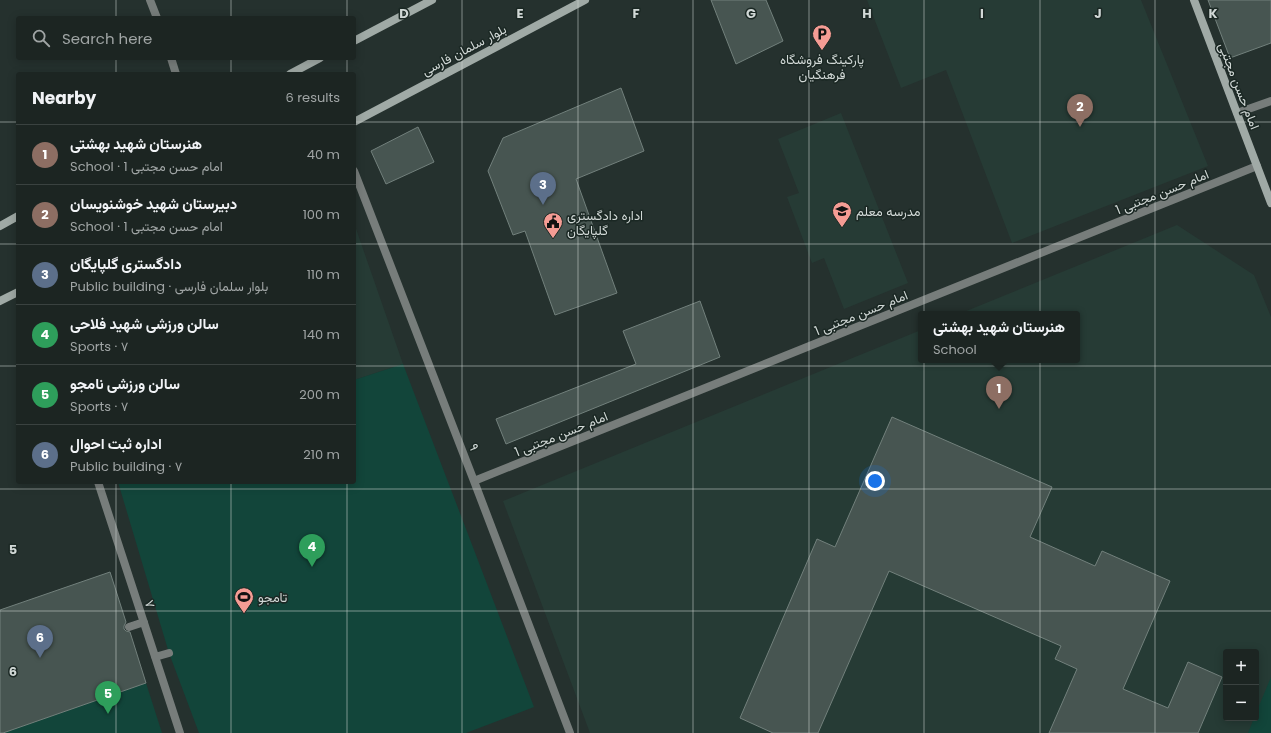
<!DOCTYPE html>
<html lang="en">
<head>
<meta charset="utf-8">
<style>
  body { margin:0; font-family:Poppins,Vazirmatn,sans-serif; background:#29312f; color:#f1f3f6 }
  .controls { position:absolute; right:12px; bottom:12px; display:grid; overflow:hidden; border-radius:4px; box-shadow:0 2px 10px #0003 }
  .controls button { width:36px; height:36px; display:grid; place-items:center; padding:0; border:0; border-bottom:1px solid #3a4240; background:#1c2522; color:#f1f3f6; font:20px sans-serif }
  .you { position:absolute; left:875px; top:481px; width:14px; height:14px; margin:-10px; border:3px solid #fff; border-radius:50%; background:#1a73e8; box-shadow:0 0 0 6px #1a73e833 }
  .badge { display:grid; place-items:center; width:26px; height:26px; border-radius:50%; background:#f59c94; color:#fff; font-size:13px; font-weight:700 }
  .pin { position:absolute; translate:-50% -33px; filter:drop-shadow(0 1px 2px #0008) }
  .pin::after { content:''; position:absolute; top:21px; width:14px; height:12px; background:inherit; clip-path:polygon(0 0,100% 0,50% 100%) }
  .popup { position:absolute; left:918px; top:311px; width:162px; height:52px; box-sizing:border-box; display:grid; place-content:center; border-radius:4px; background:#1c2522; filter:drop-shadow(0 1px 3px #0005); font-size:13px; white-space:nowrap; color:#a0a5a5 }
  .popup b { font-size:15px; color:#f1f3f6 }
  .popup::after { content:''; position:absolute; left:50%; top:100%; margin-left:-8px; border:8px solid transparent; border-top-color:#1c2522 }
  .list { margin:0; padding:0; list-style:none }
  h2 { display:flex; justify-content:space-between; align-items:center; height:52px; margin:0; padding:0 16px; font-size:17px }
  h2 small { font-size:13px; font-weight:400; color:#a0a5a5 }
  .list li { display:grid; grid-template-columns:26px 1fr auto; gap:12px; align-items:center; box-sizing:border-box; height:60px; padding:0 16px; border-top:1px solid #3a4240 }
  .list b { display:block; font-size:15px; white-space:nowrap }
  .list p { margin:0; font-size:13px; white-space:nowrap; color:#a0a5a5 }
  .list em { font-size:13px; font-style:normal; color:#a0a5a5 }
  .icon { flex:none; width:22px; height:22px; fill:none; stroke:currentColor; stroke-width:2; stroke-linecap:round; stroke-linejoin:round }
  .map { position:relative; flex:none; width:1271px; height:733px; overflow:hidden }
  .search { position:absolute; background:#1c2522; box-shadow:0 2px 10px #0003; left:16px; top:16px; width:340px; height:44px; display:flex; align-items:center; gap:10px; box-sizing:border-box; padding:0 14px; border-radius:4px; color:#a0a5a5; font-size:15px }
  .panel { position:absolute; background:#1c2522; box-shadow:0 2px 10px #0003; left:16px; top:72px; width:340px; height:412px; border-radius:4px }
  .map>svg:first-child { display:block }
</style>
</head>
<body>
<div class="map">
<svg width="1271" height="733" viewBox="0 0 1271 733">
  <rect width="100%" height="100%" fill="#25312e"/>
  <!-- built -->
  <path fill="#263b35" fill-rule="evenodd" d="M867,0H1141L1208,166L1012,243L946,70L901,88Z
    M841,113L908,283L844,309L824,258L812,263L787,197L799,193L778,139Z
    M354,223L403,364L354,380Z
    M1177,225L1254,275L1271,317V733H590L503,501L921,330V360H1077V314H959ZM1226,652H1256V718H1226Z"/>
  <!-- grass -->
  <path fill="#12453a" d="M403,364L534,707L466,733H199L169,653L118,482H354V380Z
    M1271,677V733H1248L1254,718H1256V713Z
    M146,683L162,733H3Z"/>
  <!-- building -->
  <path fill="#475551" stroke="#72807c" d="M711,0H766L783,41L736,64Z
    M1208,0H1271V43L1230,58Z
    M621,88L644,151L576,179L617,293L555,315L525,231L513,235L488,171L503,138Z
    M418,127L434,162L386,184L371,151Z
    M700,301L720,357L506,444L496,419L636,364L623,331Z
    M892,417L1052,487L1030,537L1095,566L1102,551L1170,581L1123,689L1168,708L1188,662L1222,677L1198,733H1049L1077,669L1055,659L1061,646L889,571L818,733H773L740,718L817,539L835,547Z
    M110,572L126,622L124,626V629L126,631L130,632L146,683L3,733H0V610Z"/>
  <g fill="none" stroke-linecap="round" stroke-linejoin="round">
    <!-- street -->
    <path stroke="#777d7b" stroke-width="8" d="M150,0L157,18
      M171,58L176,74
      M1237,113L1271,101
      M354,171L474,481L570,733
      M474,481L1257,166
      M98,482L180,733
      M129,627L144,622
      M155,657L169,653"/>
    <!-- secondary -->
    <path stroke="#a0aaa6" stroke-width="8" d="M1194,0L1271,203
      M354,41L432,0
      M290,74L320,58
      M354,122L585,0
      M0,226L18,216
      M0,301L18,292"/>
  </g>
  <!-- grid -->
  <path fill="none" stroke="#d1d8d6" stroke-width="1" stroke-opacity="0.55" d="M116,0V18M231,0V18M347,0V18M462,0V733M578,0V733M693,0V733M809,0V733M924,0V733M1040,0V733M1155,0V733M116,58V74M231,58V74M347,58V74M0,122H18M354,122H1271M0,244H18M354,244H1271M0,366H18M354,366H1271M116,482V733M231,482V733M347,482V733M0,489H1271M0,611H1271"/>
  <!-- icons -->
  <defs>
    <g id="parking-pin" transform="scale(1)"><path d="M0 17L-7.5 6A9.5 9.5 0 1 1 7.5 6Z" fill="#f59c94" stroke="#1b2824"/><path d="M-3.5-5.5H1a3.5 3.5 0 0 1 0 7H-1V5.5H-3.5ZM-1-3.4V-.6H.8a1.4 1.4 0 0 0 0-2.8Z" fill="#111"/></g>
    <g id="school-pin" transform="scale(1)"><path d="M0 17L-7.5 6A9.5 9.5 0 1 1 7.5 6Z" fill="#f59c94" stroke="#1b2824"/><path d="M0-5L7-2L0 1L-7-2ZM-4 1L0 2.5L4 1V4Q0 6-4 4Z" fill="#111"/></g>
    <g id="civic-pin" transform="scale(1)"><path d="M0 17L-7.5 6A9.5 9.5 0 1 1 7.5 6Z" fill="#f59c94" stroke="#1b2824"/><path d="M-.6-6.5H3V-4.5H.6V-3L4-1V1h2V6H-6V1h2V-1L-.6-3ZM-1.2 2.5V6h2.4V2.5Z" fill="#111"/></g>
    <g id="stadium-pin" transform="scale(1)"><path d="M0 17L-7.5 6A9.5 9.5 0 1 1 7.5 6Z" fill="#f59c94" stroke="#1b2824"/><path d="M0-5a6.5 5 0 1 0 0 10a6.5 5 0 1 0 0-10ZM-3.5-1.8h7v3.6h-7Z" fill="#111"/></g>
  </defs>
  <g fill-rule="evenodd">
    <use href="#parking-pin" x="822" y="34"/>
    <use href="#school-pin" x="842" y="211"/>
    <use href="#civic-pin" x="553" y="222"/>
    <use href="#stadium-pin" x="244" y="597"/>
  </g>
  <g text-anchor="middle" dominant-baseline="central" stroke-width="3" stroke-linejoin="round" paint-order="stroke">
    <!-- street labels -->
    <g font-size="13" fill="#d1d8d6" stroke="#1b2824">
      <text transform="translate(464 50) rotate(-28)">بلوار سلمان فارسی</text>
      <text transform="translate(1239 86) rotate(69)">امام حسن مجتبی</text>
      <text transform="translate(1162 192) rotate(-22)">امام حسن مجتبی 1</text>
      <text transform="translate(861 313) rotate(-22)">امام حسن مجتبی 1</text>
      <text transform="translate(561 434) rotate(-22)">امام حسن مجتبی 1</text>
      <text transform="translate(474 447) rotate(69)">۹</text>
      <text transform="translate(150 604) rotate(72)">۷</text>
    </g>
    <!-- poi labels -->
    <g font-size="13" fill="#d1d8d6" stroke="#1b2824" text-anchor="start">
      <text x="822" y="59" text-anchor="middle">پارکینگ فروشگاه<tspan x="822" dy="15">فرهنگیان</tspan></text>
      <text x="856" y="211">مدرسه معلم</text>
      <text x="567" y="215">اداره دادگستری<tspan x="567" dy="15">گلپایگان</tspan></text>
      <text x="258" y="597">تامجو</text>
    </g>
  </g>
  <g font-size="13" text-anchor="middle" font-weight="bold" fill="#d1d8d6" stroke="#1b2824" stroke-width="3" stroke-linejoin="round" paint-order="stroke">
    <text x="404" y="18">D</text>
    <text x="520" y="18">E</text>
    <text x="636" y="18">F</text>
    <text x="751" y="18">G</text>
    <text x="867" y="18">H</text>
    <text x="982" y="18">I</text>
    <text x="1098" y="18">J</text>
    <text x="1213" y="18">K</text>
    <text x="13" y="554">5</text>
    <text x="13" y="676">6</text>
  </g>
</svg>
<div class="controls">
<button>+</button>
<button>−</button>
</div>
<div class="you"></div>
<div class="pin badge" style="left:999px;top:409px;background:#8d6e63">1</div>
<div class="popup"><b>هنرستان شهید بهشتی</b>School</div>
<div class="pin badge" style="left:1080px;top:127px;background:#8d6e63">2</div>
<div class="pin badge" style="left:543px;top:205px;background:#5c6f8a">3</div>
<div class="pin badge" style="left:312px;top:567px;background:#2e9e5b">4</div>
<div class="pin badge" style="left:108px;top:714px;background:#2e9e5b">5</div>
<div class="pin badge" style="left:40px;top:658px;background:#5c6f8a">6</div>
<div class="search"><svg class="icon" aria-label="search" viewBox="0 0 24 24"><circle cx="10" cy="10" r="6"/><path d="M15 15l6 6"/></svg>Search here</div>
<section class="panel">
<h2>Nearby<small>6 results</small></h2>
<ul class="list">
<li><span class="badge" style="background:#8d6e63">1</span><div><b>هنرستان شهید بهشتی</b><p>School · امام حسن مجتبی 1</p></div><em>40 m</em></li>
<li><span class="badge" style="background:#8d6e63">2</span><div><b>دبیرستان شهید خوشنویسان</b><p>School · امام حسن مجتبی 1</p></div><em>100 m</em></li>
<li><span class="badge" style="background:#5c6f8a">3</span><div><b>دادگستری گلپایگان</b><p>Public building · بلوار سلمان فارسی</p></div><em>110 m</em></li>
<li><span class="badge" style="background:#2e9e5b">4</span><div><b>سالن ورزشی شهید فلاحی</b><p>Sports · ۷</p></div><em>140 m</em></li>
<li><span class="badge" style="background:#2e9e5b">5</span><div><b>سالن ورزشی نامجو</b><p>Sports · ۷</p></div><em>200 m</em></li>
<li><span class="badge" style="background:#5c6f8a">6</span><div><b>اداره ثبت احوال</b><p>Public building · ۷</p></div><em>210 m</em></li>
</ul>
</section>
</div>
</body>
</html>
